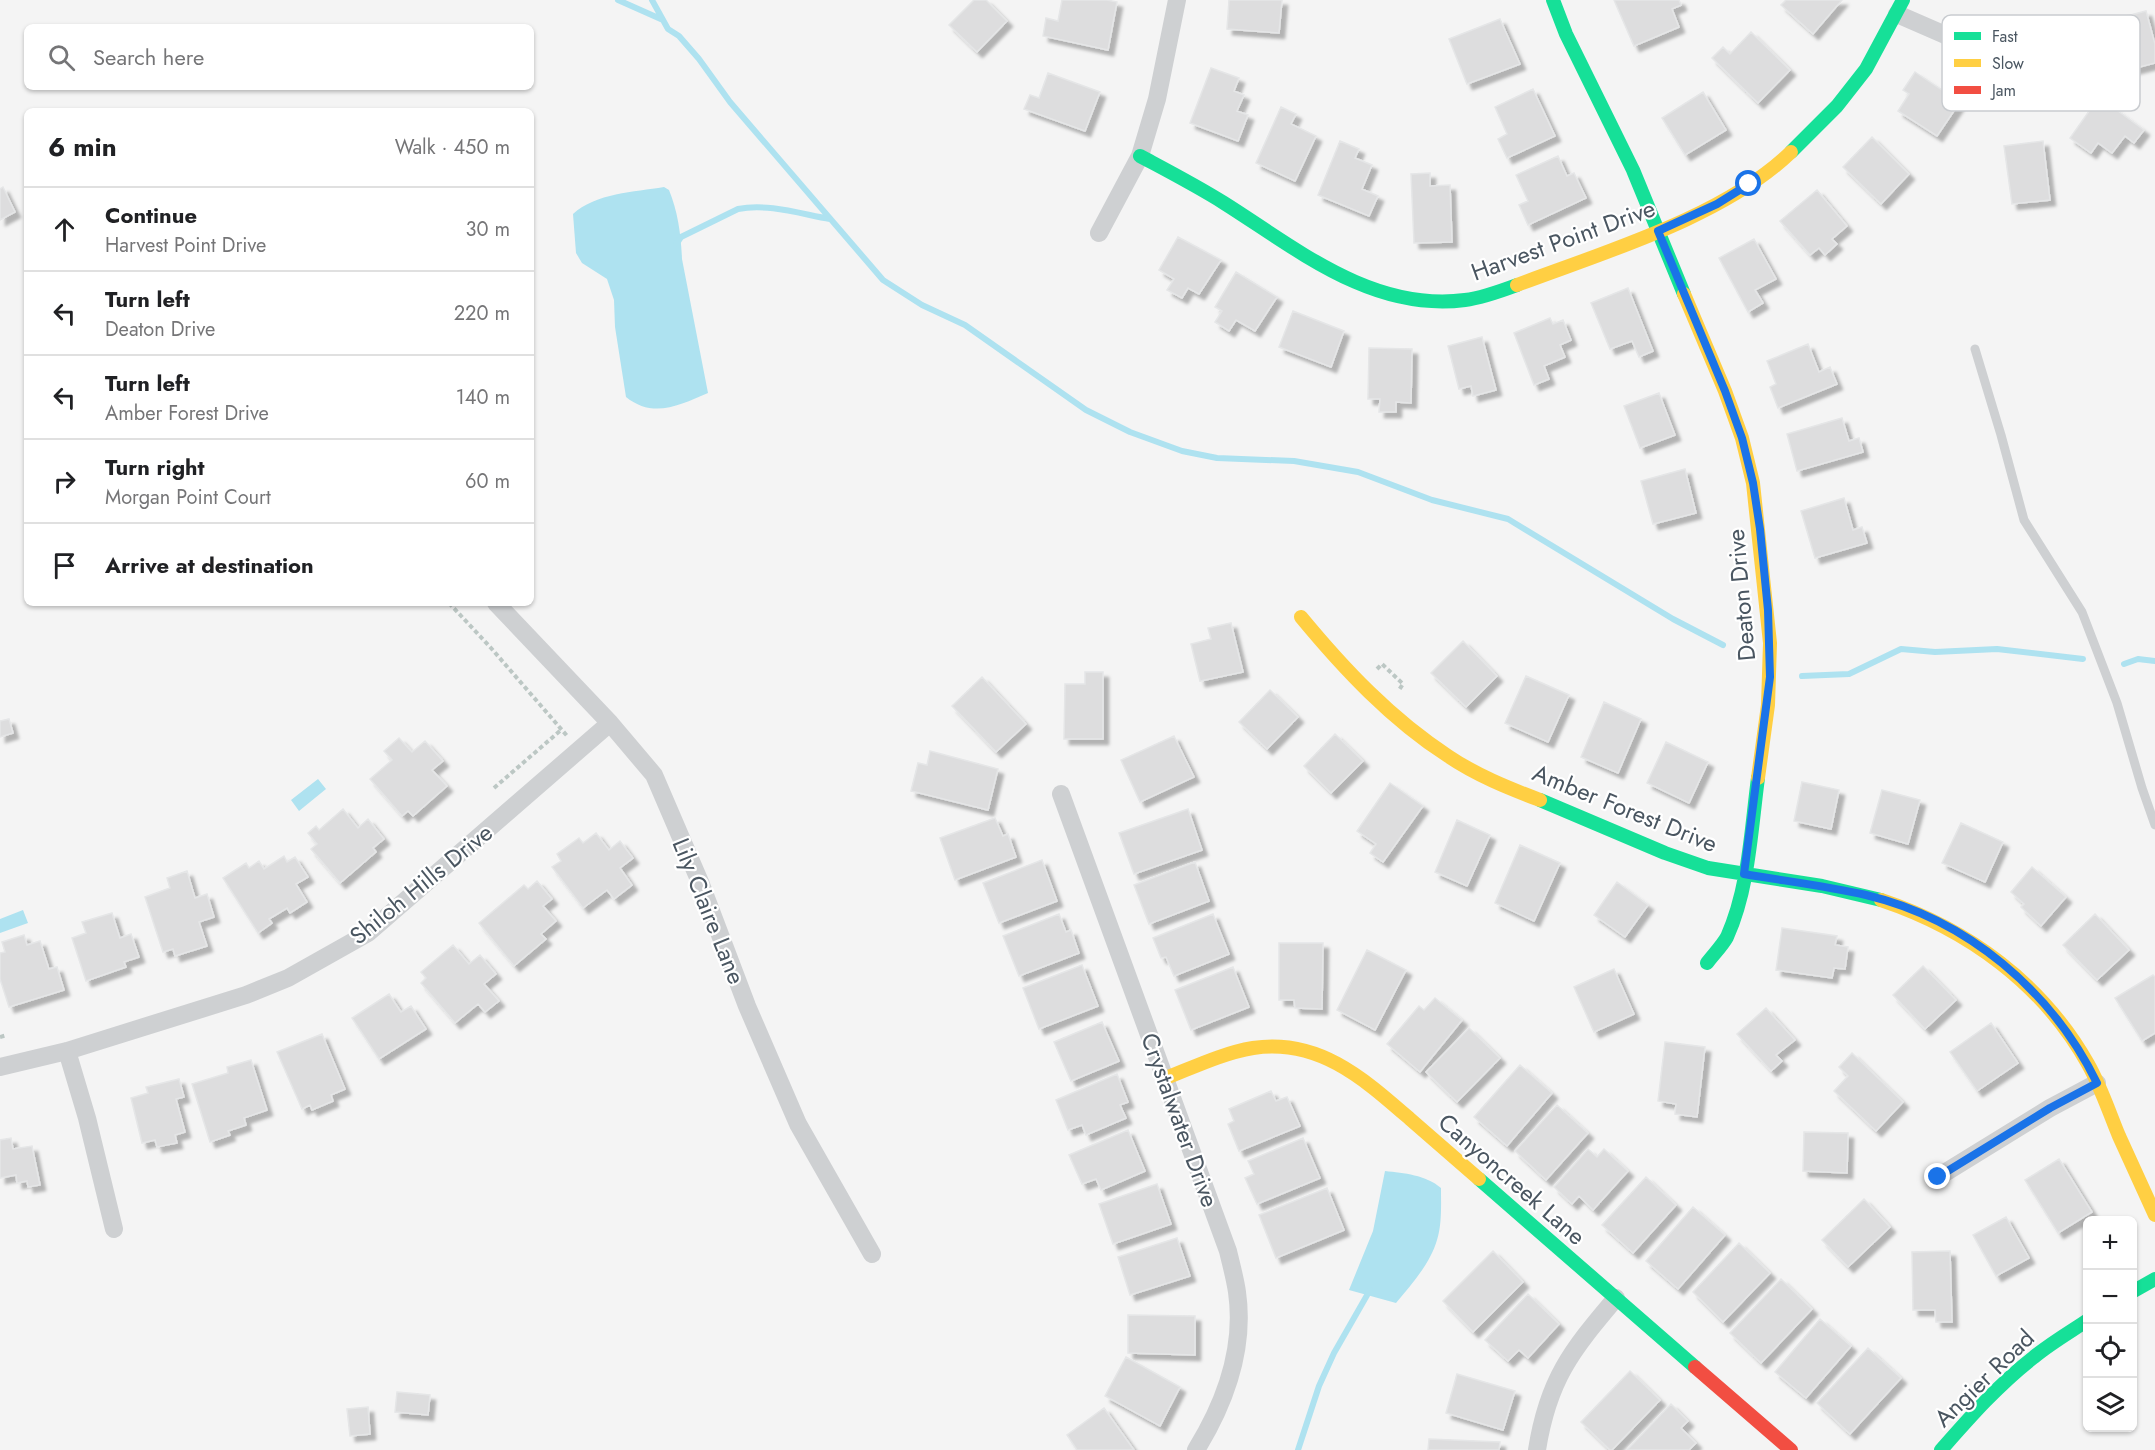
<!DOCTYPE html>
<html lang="en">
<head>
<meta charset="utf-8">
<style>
  body { margin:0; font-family:Jost,sans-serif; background:#f2f2f2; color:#202124 }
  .controls { position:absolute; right:18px; bottom:18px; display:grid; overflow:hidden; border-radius:9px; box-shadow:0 2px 4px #0004 }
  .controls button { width:54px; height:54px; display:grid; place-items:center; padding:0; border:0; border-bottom:2px solid #e0e0e0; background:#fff; color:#202124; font:30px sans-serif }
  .stop { position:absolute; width:18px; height:18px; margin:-14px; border:4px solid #1a73e8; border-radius:50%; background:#fff }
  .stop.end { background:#1a73e8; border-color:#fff; box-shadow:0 2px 6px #0008 }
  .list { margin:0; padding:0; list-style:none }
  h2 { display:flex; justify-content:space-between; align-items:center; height:78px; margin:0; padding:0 24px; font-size:26px }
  h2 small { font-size:20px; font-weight:400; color:#757577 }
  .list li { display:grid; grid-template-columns:39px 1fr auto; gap:18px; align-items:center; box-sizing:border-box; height:84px; padding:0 24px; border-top:2px solid #e0e0e0 }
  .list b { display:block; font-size:22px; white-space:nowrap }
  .list p { margin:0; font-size:20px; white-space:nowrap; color:#757577 }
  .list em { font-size:20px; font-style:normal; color:#757577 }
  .icon { flex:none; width:33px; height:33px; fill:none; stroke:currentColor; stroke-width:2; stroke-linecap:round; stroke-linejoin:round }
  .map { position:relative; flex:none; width:2155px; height:1450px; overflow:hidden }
  .search { position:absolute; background:#fff; box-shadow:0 2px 4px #0004; left:24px; top:24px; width:510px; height:66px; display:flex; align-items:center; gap:15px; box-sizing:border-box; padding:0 21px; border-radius:9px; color:#757577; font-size:22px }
  .panel { position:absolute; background:#fff; box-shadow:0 2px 4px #0004; left:24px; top:108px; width:510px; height:498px; border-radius:9px }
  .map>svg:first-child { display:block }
</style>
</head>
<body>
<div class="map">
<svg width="2155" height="1450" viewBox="0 0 2155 1450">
  <defs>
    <filter id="shadow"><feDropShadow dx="5.5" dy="5.5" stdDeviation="1.5" flood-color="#0004"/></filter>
  </defs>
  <rect width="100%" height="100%" fill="#f4f4f4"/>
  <!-- water -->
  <path fill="#aee2f0" d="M664,187L669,190C678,212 681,235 682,259L708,393C680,405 653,419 626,397L615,327L614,300L607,279L582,263L576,253L573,214C596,193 634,192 664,187Z
    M318,779L326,789L299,811L291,800Z
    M23,910L28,923L0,933V919Z
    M1385,1171C1404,1173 1426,1175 1441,1188C1441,1205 1442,1224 1437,1240C1430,1264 1411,1285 1396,1303L1349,1290L1373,1231Z"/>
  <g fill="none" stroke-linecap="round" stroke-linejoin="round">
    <!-- stream -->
    <path stroke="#aee2f0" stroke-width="6" d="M618,0L663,20
      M652,0L668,29L679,36L699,59L730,102L883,280L922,305L965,325L1086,410L1130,432L1182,451L1217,458L1294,461L1358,472L1432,500L1508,519L1673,619L1723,645
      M677,243L681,237L738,209C768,203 801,214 830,219
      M2124,664L2138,659L2155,661
      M1802,676L1849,674L1901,649L1935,652L1997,649L2083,659
      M1298,1450L1319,1386L1334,1353L1370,1290"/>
  </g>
  <!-- building -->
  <path fill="#ddddde" stroke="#e5e6e7" stroke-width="1.5" filter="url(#shadow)" d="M974,0H986L1007,21L977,52L949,25Z
    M1062,0H1107L1117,2L1108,50L1043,36L1046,18L1058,21Z
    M1229,0H1282L1279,33L1227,29Z
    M1614,0H1679L1681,5L1672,9L1679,27L1634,46Z
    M1786,0H1842L1813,34L1781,5Z
    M2146,11L2155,44V63L2105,76L2092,25Z
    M1500,19L1520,64L1467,84L1449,39Z
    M1751,32L1790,70L1758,103L1712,58L1723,47L1730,54Z
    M1211,68L1239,78L1234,91L1244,95L1237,111L1248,115L1238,141L1190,123Z
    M1915,72L1960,102L1937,136L1898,111L1909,94L1903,90Z
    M1048,73L1100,92L1085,131L1024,109L1030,95L1039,98Z
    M1533,89L1555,136L1507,158L1498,139L1507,134L1495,107Z
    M1703,92L1726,130L1685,155L1662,118Z
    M2099,97L2144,130L2134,143L2125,136L2112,153L2098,143L2091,153L2070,138Z
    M1281,107L1296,114L1291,124L1316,136L1295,181L1256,163Z
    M1872,137L1909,174L1881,204L1843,167Z
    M1340,141L1359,149L1355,158L1372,165L1362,189L1378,196L1369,216L1318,195Z
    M2043,141L2050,200L2012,204L2004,146Z
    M1558,156L1567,176L1574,173L1586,198L1528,225L1519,205L1528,201L1516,175Z
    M1430,173V186L1450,185L1452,242L1414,243L1411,174Z
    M3,187L15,212L0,220V189Z
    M1817,190L1847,226L1832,239L1837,244L1825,255L1819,248L1810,255L1780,221Z
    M1178,237L1221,260L1199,294L1188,288L1182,298L1167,290L1174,279L1159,270Z
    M1754,239L1776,279L1755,290L1763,303L1748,312L1719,258Z
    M1236,272L1277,297L1255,331L1236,320L1229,331L1215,322L1222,311L1215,307Z
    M1628,288L1653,351L1639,357L1632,341L1610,349L1591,303Z
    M1293,311L1344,331L1331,367L1279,347Z
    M1550,318L1553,324L1563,320L1571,340L1560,345L1565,357L1544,366L1549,379L1534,385L1514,333Z
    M1482,337L1496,390L1473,396L1471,386L1459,389L1448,346Z
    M1808,344L1819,372L1830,367L1837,384L1778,408L1770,387L1776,384L1767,361Z
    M1369,348L1412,349L1411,403L1396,402V412H1379L1380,399H1368Z
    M1659,393L1675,435L1640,448L1624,406Z
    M1842,418L1849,441L1859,438L1863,452L1797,471L1787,434Z
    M1685,469L1696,513L1653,524L1641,481Z
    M1844,498L1853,530L1862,527L1867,543L1815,558L1801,511Z
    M1231,623L1243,672L1200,681L1191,644L1211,639L1208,628Z
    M1463,641L1497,676L1466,707L1431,673Z
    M1085,672H1103V739H1064L1065,684H1085Z
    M1526,676L1569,695L1548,742L1505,723Z
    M982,677L1026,724L996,752L952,706Z
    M1270,690L1298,717L1267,749L1239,722Z
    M1604,702L1641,719L1618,773L1581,757Z
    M9,719L13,733L0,737V721Z
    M1335,734L1363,761L1331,793L1304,766Z
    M1174,736L1194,777L1140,802L1121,760Z
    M399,738L412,752L425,741L443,761L432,770L447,786L413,816L408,811L402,816L370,779L392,760L384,751Z
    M1666,742L1708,762L1689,803L1647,783Z
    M930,751L998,769L988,810L911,791L918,763L927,765Z
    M1802,782L1839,790L1831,829L1794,821Z
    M1390,783L1423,806L1383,862L1370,853L1376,844L1357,831Z
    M1882,790L1920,800L1908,844L1870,833Z
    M343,809L358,828L368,819L384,839L373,848L376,852L340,883L311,849L317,844L308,833L316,826L319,830Z
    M1188,809L1202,850L1134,874L1119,833Z
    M995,818L1003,836L1008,834L1016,857L955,880L940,838Z
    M1457,820L1490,835L1467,886L1435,872Z
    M1961,823L2003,842L1985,882L1942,863Z
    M596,833L609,850L620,841L633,858L620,868L632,885L614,899L607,890L583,908L552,867L561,861L557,854L579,838L583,843Z
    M1520,845L1560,863L1534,921L1495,903Z
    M284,856L287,862L295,857L308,877L296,884L307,902L290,913L287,908L269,919L272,923L258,933L223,878L246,863L249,868L259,861L264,869Z
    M1042,860L1057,901L999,923L983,883Z
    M1195,862L1209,901L1149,924L1134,885Z
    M2032,867L2066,897L2041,926L2021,907L2024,904L2011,892Z
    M187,871L195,898L207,894L214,917L199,922L207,946L175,956L173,949L163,952L145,897L170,888L167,878Z
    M537,881L552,899L543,906L556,921L541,934L546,939L514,966L479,923L524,885L528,889Z
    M1617,882L1648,905L1625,937L1594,915Z
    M112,913L120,938L131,934L139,957L124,962L126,967L86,981L72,938L86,933L82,922Z
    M1059,914L1066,932L1071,930L1079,953L1019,976L1003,936Z
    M1213,914L1229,954L1174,976L1166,957L1161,958L1153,938Z
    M2095,914L2129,950L2097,980L2063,945Z
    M1782,928L1837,936L1835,945L1848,947L1845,969L1834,968L1832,978L1776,970Z
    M24,935L27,945L40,941L49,969L57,967L64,990L9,1007L0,979V953L5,952L2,942Z
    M1279,943H1323L1322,1009L1295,1008L1294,1000H1279Z
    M453,945L469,964L480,955L496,974L484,984L499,1001L485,1012L478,1004L455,1023L421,983L426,978L421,972Z
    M1367,950L1406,970L1375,1030L1337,1010Z
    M1082,965L1098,1006L1039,1029L1023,988Z
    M1923,966L1956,1000L1925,1029L1893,995Z
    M1233,967L1249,1007L1191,1030L1175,990Z
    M1614,969L1634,1014L1594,1032L1574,987Z
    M2153,975L2155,977V1033L2142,1041L2115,998Z
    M389,994L401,1012L411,1006L426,1029L379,1059L352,1018Z
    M1435,998L1462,1020L1420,1072L1387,1044L1419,1006L1424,1010Z
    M1766,1008L1795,1040L1776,1055L1782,1061L1771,1071L1737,1034Z
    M1102,1022L1119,1061L1071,1081L1054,1042Z
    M1991,1023L2018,1063L1977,1091L1950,1052Z
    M1469,1028L1500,1058L1457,1102L1426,1072Z
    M322,1034L345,1089L331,1095L333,1101L312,1110L310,1105L302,1109L277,1052Z
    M1665,1042L1705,1047L1697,1117L1675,1114L1676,1104L1658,1101Z
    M1852,1053L1903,1102L1876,1131L1834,1091L1848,1076L1839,1067Z
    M251,1060L267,1110L244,1118L246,1125L228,1131L230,1135L210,1142L192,1084L228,1073L227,1067Z
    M1520,1065L1552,1093L1507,1146L1474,1117Z
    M1117,1074L1128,1102L1120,1105L1126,1118L1086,1135L1082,1125L1068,1130L1056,1100Z
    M179,1079L184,1097L176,1099L185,1132L175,1135L177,1143L157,1147L155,1140L142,1143L131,1098L148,1093L146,1087Z
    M1271,1091L1276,1101L1287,1097L1300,1126L1239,1151L1228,1124L1234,1121L1229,1109Z
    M1557,1105L1588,1133L1546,1180L1515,1151Z
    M1128,1130L1145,1171L1101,1190L1096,1179L1082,1184L1069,1155Z
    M1804,1132L1848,1133L1847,1173L1803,1171Z
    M11,1138L13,1149L32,1146L40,1185L28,1187L27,1181L17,1183L16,1175L0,1178V1140Z
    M1303,1138L1320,1178L1257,1204L1245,1178L1254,1174L1248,1161Z
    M1588,1149L1597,1157L1604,1149L1628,1171L1593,1210L1579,1196L1572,1204L1554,1187Z
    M2059,1159L2092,1212L2058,1233L2025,1180Z
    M1646,1177L1676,1205L1633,1253L1602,1225Z
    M1157,1184L1171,1224L1113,1244L1099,1204Z
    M1327,1188L1344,1230L1276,1258L1259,1215Z
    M1864,1199L1890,1227L1848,1267L1822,1240Z
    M1693,1207L1725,1235L1678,1289L1646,1261Z
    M2006,1217L2029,1258L1996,1276L1973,1235Z
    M1177,1238L1190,1276L1130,1295L1118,1257Z
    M1739,1243L1770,1273L1723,1322L1693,1292Z
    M1493,1251L1523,1282L1473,1332L1443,1301Z
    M1950,1251L1952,1322H1936L1935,1310H1913L1912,1252Z
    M1781,1279L1812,1309L1761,1363L1730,1333Z
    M1528,1294L1559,1324L1528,1358L1519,1350L1508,1361L1485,1340Z
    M1128,1315L1195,1316V1355L1128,1353Z
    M1820,1319L1851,1346L1806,1398L1775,1372Z
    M1868,1348L1901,1378L1850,1434L1817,1403Z
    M1126,1357L1180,1387L1160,1426L1105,1396Z
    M1630,1371L1660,1400L1612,1450H1610L1581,1422Z
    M1457,1374L1515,1391L1503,1430L1446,1413Z
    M397,1392L430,1395L428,1415L395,1412Z
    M1671,1404L1688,1421L1681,1428L1696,1443L1689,1450H1627Z
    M368,1407L370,1434L350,1436L347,1409Z
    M1104,1408L1134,1450H1077L1067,1435Z
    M1429,1439L1500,1442L1499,1450H1428Z"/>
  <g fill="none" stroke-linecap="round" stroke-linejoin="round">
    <!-- path -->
    <path stroke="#bcc7c4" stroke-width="4" stroke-dasharray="4.5 3" stroke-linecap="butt" d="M449,603L491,648L568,737
      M1377,669L1382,664L1403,684L1399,690
      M494,788L561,730
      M0,1037L7,1035"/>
    <!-- lane -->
    <path stroke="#ced0d2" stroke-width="9" d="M1975,349L2001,435L2024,520L2082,612L2117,703L2142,788L2155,825"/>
    <!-- street -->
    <path stroke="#ced0d2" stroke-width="18" d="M1897,14L2028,71
      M1099,233L1140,156L1157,99L1177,0
      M496,603L610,723L654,775L700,882L747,1006L798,1124L872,1254
      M1061,794L1228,1251C1231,1264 1235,1278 1237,1292C1245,1348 1225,1403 1196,1450
      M67,1051L87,1118L114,1229
      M0,1067L67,1051L246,995L288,978L368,933L610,723
      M1938,1177L2050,1108L2097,1083
      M1537,1450C1548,1380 1571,1351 1616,1298"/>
    <!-- fast -->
    <path stroke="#16e098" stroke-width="14" d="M1553,0L1566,34L1633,170L1684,294
      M1791,152L1837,106L1866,69L1903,0
      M1140,156C1168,171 1197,186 1224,203C1297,249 1372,312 1465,300C1482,298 1501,291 1517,285
      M1540,800L1665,853L1708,868L1822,886L1881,900
      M1707,963C1713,955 1722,946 1727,937C1749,888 1751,830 1758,778
      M1479,1179L1695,1367
      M2132,1292L2155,1279
      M1941,1450C1970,1417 1999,1384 2034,1357C2051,1343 2070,1332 2088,1320"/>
    <!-- slow -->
    <path stroke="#ffcf43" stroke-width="14" d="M1517,285C1604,252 1724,217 1791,152
      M1684,294L1725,391L1742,438L1753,483L1770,643L1768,705L1758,778
      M1301,617C1344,669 1391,719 1448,756C1476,775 1508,788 1540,800
      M1881,900C1968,929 2043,984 2088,1064C2101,1087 2109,1112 2119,1136C2131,1162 2143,1189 2155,1215
      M1166,1078C1194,1067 1223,1053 1253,1048C1319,1038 1364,1079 1410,1119C1433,1139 1456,1159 1479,1179"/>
    <!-- jam -->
    <path stroke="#f24e42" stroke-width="14" d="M1695,1367L1791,1450"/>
  </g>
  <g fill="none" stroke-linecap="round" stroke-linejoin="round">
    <!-- route -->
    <path stroke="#1a73e8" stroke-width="8" d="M1749,184L1717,204L1658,231L1725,391L1742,438L1753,483L1760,529L1768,610L1770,677L1744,874C1785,881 1826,886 1866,895C1967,919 2052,991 2097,1083L2050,1108L1938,1177"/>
  </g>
  <g text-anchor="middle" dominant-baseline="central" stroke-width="4.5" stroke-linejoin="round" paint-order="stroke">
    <!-- street labels -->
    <g font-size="24" fill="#4a5661" stroke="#fff">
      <text transform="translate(1563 240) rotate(-20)">Harvest Point Drive</text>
      <text transform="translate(1741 595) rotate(-95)">Deaton Drive</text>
      <text transform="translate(1625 808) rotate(22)">Amber Forest Drive</text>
      <text transform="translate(421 884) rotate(-39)">Shiloh Hills Drive</text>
      <text transform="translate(709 911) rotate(68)">Lily Claire Lane</text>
      <text transform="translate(1180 1120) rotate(70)">Crystalwater Drive</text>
      <text transform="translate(1512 1179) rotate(41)">Canyoncreek Lane</text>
      <text transform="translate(1984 1378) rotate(-44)">Angier Road</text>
    </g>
  </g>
  <!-- legend -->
  <rect x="1942" y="15" width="198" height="96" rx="9" fill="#fff" stroke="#c9ccd0" stroke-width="1.5"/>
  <rect x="1954" y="32" width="27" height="8" fill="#16e098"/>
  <rect x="1954" y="59" width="27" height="8" fill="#ffcf43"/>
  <rect x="1954" y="86" width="27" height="8" fill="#f24e42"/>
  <g font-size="16" fill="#4a5661">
    <text x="1992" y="42">Fast</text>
    <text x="1992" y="69">Slow</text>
    <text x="1992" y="96">Jam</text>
  </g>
</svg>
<div class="controls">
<button>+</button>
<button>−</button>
<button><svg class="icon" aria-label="locate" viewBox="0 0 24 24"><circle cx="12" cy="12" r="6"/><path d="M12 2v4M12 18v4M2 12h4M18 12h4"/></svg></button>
<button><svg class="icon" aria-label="layers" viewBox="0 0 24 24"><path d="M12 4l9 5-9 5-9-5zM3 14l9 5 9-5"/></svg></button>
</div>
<div class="stop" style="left:1749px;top:184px"></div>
<div class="stop end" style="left:1938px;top:1177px"></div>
<div class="search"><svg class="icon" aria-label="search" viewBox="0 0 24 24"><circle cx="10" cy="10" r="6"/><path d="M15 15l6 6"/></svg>Search here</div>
<section class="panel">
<h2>6 min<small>Walk · 450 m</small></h2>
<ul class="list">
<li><svg class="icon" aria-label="ahead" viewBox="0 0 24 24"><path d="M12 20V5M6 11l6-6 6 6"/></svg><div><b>Continue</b><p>Harvest Point Drive</p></div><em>30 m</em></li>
<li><svg class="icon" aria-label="left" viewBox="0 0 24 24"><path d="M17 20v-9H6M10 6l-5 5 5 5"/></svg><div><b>Turn left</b><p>Deaton Drive</p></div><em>220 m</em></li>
<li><svg class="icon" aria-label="left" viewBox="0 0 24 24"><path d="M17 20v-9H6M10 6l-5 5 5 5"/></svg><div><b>Turn left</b><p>Amber Forest Drive</p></div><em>140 m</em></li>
<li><svg class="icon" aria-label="right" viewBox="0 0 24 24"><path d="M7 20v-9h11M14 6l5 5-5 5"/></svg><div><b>Turn right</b><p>Morgan Point Court</p></div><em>60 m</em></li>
<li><svg class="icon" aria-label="arrive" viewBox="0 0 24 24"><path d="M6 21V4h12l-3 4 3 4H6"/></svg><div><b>Arrive at destination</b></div></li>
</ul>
</section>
</div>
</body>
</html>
